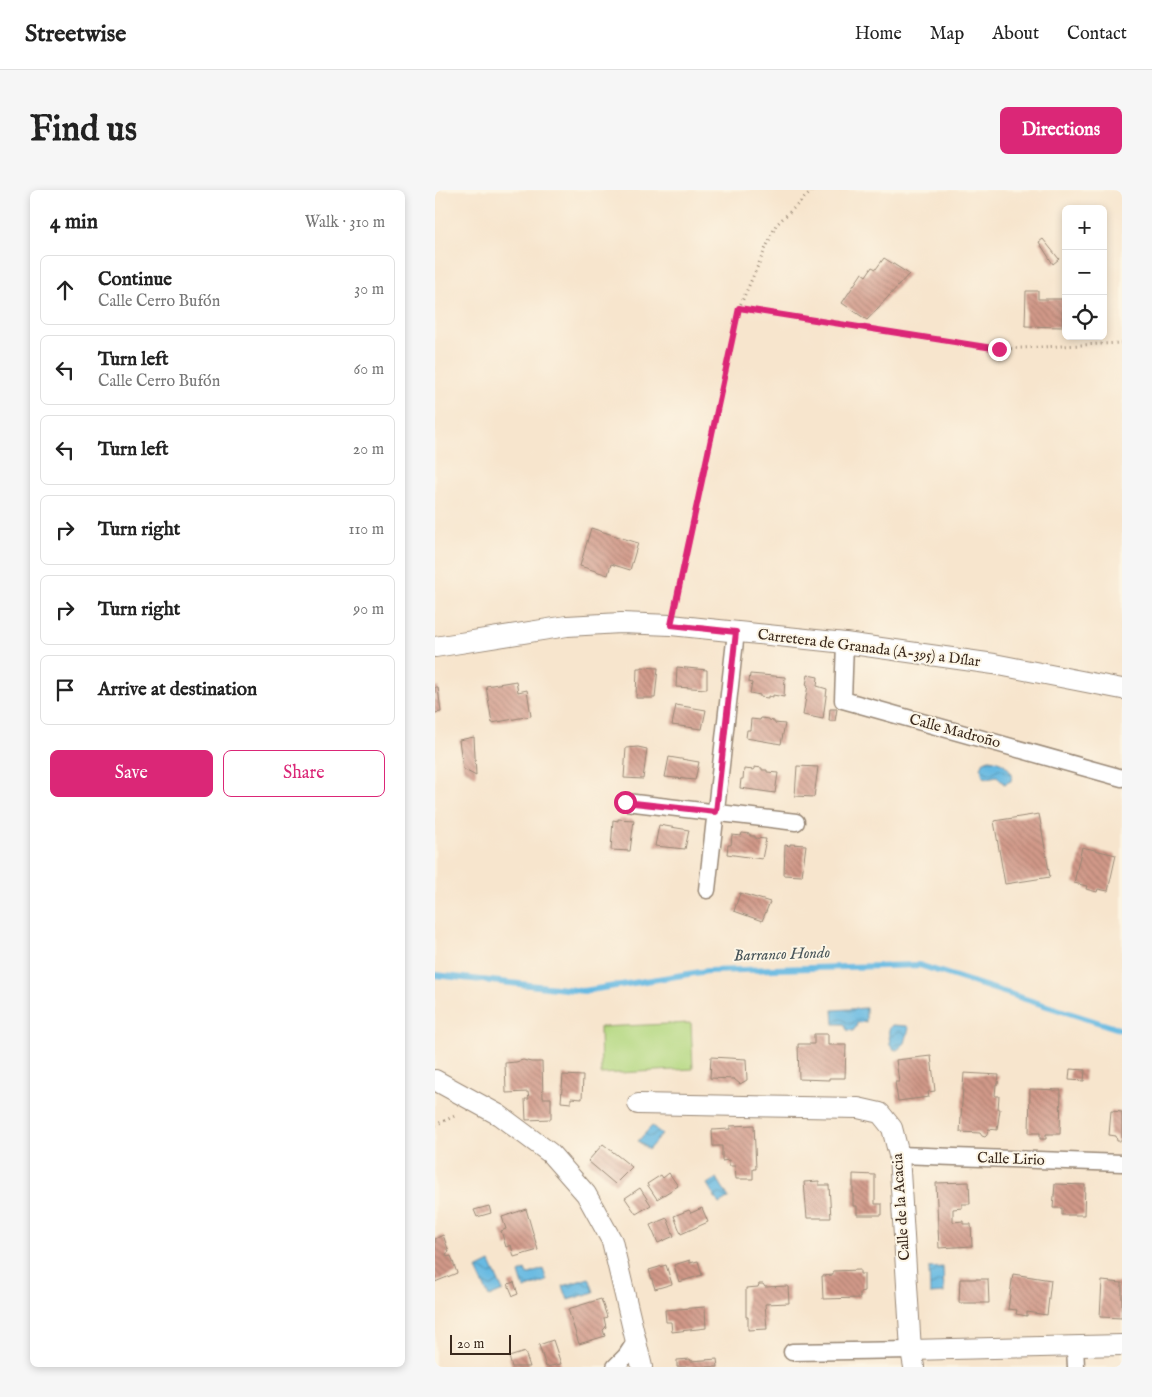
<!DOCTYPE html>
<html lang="en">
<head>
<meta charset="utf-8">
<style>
  body { margin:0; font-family:"IM FELL English",serif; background:#f6f6f6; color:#222 }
  .controls { position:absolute; right:15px; top:15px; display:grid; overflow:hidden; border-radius:8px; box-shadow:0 2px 8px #0003 }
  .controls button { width:45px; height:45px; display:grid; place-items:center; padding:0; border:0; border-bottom:1px solid #e0e0e0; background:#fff; color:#222; font:25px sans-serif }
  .scale { position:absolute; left:15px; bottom:12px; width:61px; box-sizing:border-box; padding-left:5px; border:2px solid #3b2a1e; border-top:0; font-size:14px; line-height:18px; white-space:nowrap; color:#3b2a1e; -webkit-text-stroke:4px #fcf5e5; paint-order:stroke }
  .stop { position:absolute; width:15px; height:15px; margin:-11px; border:4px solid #db2777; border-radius:50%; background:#fff }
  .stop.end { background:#db2777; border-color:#fff; box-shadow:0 1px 5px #0008 }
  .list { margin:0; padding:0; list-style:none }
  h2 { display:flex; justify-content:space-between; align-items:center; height:65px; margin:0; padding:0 20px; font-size:21px }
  h2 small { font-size:16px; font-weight:400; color:#767676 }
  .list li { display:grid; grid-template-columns:32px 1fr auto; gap:15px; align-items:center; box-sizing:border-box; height:70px; margin:0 10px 10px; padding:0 10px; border:1px solid #e0e0e0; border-radius:8px }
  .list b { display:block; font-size:19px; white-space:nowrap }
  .list p { margin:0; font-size:16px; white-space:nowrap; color:#767676 }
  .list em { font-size:16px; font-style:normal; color:#767676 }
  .actions { display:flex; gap:10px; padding:15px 20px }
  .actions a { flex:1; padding:11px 0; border:1px solid #db2777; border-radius:8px; text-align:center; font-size:18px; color:#db2777 }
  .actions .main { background:#db2777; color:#fff }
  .icon { flex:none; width:28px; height:28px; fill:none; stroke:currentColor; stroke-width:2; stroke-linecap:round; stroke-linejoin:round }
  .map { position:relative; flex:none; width:687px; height:1177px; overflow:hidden; border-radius:8px }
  header { display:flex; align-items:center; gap:30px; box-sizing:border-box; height:70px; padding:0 25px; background:#fff; border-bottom:1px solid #e0e0e0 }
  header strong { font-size:24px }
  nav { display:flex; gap:28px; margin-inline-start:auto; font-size:18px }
  .intro { display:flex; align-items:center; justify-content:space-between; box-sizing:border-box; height:120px; padding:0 30px }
  h1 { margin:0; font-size:35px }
  .button { padding:12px 22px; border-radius:8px; background:#db2777; color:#fff; font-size:18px; font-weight:700 }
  main { display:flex; gap:30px; padding:0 30px }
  aside { flex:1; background:#fff; border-radius:8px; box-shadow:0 2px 8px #0003 }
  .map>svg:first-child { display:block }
</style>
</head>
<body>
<header>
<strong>Streetwise</strong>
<nav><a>Home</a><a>Map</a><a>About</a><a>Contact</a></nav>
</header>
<div class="intro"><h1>Find us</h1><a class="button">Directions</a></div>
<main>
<aside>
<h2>4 min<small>Walk · 310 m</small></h2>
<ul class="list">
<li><svg class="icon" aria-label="ahead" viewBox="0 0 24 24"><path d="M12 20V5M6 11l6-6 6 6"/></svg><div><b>Continue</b><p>Calle Cerro Bufón</p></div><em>30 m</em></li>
<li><svg class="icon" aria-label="left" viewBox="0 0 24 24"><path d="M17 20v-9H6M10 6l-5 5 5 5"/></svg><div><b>Turn left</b><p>Calle Cerro Bufón</p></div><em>60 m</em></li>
<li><svg class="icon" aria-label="left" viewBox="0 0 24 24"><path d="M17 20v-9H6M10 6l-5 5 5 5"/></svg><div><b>Turn left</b></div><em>20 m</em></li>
<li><svg class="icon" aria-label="right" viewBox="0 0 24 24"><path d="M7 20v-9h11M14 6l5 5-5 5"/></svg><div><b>Turn right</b></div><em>110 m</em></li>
<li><svg class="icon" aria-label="right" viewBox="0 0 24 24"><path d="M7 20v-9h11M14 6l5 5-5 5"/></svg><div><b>Turn right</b></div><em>90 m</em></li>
<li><svg class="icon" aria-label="arrive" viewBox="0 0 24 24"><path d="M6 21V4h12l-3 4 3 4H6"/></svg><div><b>Arrive at destination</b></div></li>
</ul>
<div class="actions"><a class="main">Save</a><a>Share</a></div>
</aside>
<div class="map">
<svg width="687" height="1177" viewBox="0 0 687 1177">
  <defs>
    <pattern id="water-waves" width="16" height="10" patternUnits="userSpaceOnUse" patternTransform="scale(1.25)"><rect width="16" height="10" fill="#67bae2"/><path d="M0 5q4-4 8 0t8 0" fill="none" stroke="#5697b7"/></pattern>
    <pattern id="building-back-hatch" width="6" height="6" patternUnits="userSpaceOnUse" patternTransform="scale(1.25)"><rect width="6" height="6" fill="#d19989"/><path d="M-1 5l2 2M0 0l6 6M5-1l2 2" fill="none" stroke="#ab7d6f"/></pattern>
  </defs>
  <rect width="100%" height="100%" fill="#fcf5e5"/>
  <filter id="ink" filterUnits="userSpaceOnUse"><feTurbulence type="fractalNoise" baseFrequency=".02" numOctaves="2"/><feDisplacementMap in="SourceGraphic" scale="10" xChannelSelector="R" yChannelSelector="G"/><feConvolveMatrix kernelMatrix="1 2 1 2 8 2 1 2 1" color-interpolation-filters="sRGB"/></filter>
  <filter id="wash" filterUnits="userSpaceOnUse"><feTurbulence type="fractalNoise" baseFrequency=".0096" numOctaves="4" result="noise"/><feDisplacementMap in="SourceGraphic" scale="20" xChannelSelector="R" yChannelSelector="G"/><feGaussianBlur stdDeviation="1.12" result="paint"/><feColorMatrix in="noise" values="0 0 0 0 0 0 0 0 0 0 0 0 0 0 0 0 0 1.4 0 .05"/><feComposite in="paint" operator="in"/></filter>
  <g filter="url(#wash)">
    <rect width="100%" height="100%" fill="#f7e5cd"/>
    <!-- pitch -->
    <path fill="#b4d881" stroke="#788150" d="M256,833L258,879L166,884L165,837Z"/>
    <!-- water -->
    <path fill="url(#water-waves)" stroke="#517280" d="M554,569C566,570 579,578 576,591L569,594L562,586L552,588L548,587L546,578L549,571Z
      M431,818V832L422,833L421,837L418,841L412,840L409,834H399L398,820Z
      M457,835L472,836L474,838L470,853L462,860L458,859L455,855C455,847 451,840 457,835Z
      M217,936L227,944L213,960L203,951Z
      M282,988L294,1008L284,1014L272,994Z
      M55,1072L68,1101L54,1107L41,1079Z
      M508,1077L509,1103L495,1104L494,1078Z
      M108,1079L112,1091L89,1099L84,1083L90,1080L92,1085Z
      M154,1088L159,1102L133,1110L128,1096Z"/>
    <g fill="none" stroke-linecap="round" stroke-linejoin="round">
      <!-- stream -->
      <path stroke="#67bae2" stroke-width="6" d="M0,785L149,801L272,781L484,775L687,840"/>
    </g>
    <g id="blocks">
      <!-- building -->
      <path fill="url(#building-back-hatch)" d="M608,49L624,69L618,74L604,52Z
        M449,68L474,84L432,130L407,113L427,83L431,86L437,77L441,79Z
        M591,101H603V109H628L627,137L590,136Z
        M156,338L203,353L195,380L176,374L173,385L145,376Z
        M207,477L223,478L220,508H201L202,478H207Z
        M242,477L272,480V499L241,497Z
        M315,484L350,487L349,507L338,505V507L333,506V508L325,507V505L315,503L317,493L314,492Z
        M373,485L383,487L382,496L392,499L388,529L368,525L373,495H371Z
        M81,491L83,502L92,500L96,526L57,533L51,496Z
        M0,497H3L6,522L0,523Z
        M241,515L271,520L267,539L237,535Z
        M395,519H402L400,531H394Z
        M326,528L334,529V530L339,531V533L350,534L346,554L311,548L312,540H315L316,529L325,530Z
        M39,547L41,586L28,579L24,550Z
        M203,557L212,559L208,589L189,588L191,558Z
        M234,567L264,572L260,590L230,587Z
        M362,576L383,577L379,607L360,606Z
        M319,577L327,578V580H332V582L343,583L340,603L305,598L306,589H308L309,579L319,580Z
        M604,624L615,687L570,694L559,631Z
        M183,629L199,630L195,661L176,660L178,630L183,631Z
        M224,635L254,640L250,659L220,656Z
        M307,643L315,644V646H320V648L331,649L327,669L292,664L293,655H296L297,645L306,646Z
        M355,654L371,655L367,686L349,685L350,655L355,656Z
        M647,657L681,665L673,701L663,699L662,702L651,699L652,696L639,693Z
        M305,703L335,712L327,731L299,721Z
        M379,844H393V855H411L410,888H394V890L364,889L363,854H379Z
        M496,866L500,901L493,902L494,907L463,911L460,892H464L461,870Z
        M276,867L311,869L312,890L305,894L299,889L275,888Z
        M88,870L96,872H107L108,908H116V929L91,930L90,909H94L93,902L71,903L70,873L81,872Z
        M635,879L650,880L649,891L634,890Z
        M529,883L564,885L563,894H561L560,906H564L563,919H565L562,940L553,939L552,945L550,947L547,946L545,943L525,942Z
        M128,885L148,886L147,909L136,908V913L126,912Z
        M595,899L626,900L625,944H611V949H605V943H594Z
        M676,921L687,922V951H682L681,946L674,945Z
        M319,935L321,979H318V989H301L300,976H294V970L287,971V956H278L277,940L295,939V936Z
        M168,954L197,977L180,994L153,971Z
        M234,983L243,996L222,1009L212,994L226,985L228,988Z
        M418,984L440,985V1014H447V1025H422V1016H418Z
        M384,991V995H394L396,1028H372L369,992Z
        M534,992L535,1014H527V1018L518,1019V1032L528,1031V1034H536L537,1056L504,1058L501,993Z
        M620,994L650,995L649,1025H627V1018H618Z
        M205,998L216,1015L201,1024L190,1008Z
        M54,1016L56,1023L42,1027L39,1020Z
        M267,1018L273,1032L246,1044L239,1026L254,1020L256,1023Z
        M91,1019L103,1060L79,1067L76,1055L71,1057L66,1041L71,1039L67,1027Z
        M232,1028L239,1046L223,1053L215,1035Z
        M8,1045L14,1062L11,1064L12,1067L16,1066L22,1083L0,1092V1049Z
        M255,1070V1073L263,1071L267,1085L244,1092L239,1075Z
        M231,1075L237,1094L220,1099L214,1080Z
        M425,1080V1084H429V1101L425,1102V1108L388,1109L387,1086L398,1085V1081Z
        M578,1084L616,1090L612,1125L592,1122V1126L581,1124L582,1120L573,1119Z
        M525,1089H553L554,1113H524Z
        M667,1091L687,1093V1128L665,1127Z
        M79,1092L83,1104L78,1106L73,1094Z
        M324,1094H328L330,1097L353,1096L354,1113L330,1114L332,1139L313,1140V1127H311V1098L323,1097Z
        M166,1109L172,1127L169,1128L171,1137L168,1140L170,1146L144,1154L133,1119Z
        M270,1117L271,1138L237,1142L236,1132H231L230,1120Z
        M118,1150L126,1174L111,1177L104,1155Z
        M90,1162L95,1177H77L74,1167Z
        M255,1169L256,1171L282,1169L283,1177H242V1170Z"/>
    </g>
  </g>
  <g filter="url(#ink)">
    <use href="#blocks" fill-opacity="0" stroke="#998876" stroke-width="1"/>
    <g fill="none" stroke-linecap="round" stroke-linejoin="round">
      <!-- minor casing -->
      <g stroke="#998876" stroke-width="19">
        <path id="minor" d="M410,453L408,510L687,588
          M191,612L361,632
          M272,700L301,442
          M464,965L687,973
          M640,1156L641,1177
          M357,1162L476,1160
          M180,1177L191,1166L202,1149"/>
      </g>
      <!-- tertiary casing -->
      <g stroke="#998876" stroke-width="22">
        <path id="tertiary" d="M0,457L132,436L186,433L236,435L410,453L559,474L687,499
          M0,890L64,925L115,963L151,1004L177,1051L207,1177
          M203,914L423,918L445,923L457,938L464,965L476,1160L479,1177
          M476,1160L687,1155"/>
      </g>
      <!-- path -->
      <path stroke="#998876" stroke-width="3" stroke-dasharray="1 4" stroke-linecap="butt" d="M304,118L564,159L687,153
        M240,417L304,118L341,35L378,0
        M0,935L22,925"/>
      <!-- minor -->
      <use href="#minor" stroke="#fff" stroke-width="16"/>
      <!-- tertiary -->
      <use href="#tertiary" stroke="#fff" stroke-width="20"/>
    </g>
  </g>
  <g fill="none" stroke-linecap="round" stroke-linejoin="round" filter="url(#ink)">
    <!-- route -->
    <path stroke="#db2777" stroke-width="6" d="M190,612L281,622L301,442L236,435L304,118L564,159"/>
  </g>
  <g text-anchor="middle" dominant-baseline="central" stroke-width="4" stroke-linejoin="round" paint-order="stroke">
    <!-- street labels -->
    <g font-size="15" fill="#3b2a1e" stroke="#fcf5e5">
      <text transform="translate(434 458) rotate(7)">Carretera de Granada (A-395) a Dílar</text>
      <text transform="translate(520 541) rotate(15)">Calle Madroño</text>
      <text transform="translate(576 969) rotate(2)">Calle Lirio</text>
      <text transform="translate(466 1017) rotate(-94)">Calle de la Acacia</text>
    </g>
    <!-- water labels -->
    <g font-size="16" font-style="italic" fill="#485559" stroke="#fcf5e5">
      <text transform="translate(347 765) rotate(-2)">Barranco Hondo</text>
    </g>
  </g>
</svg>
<div class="controls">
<button>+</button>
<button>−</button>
<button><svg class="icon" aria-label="locate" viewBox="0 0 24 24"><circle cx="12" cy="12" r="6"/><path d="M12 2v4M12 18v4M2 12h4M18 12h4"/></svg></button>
</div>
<div class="scale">20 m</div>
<div class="stop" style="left:190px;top:612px"></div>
<div class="stop end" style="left:564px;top:159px"></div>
</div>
</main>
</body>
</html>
